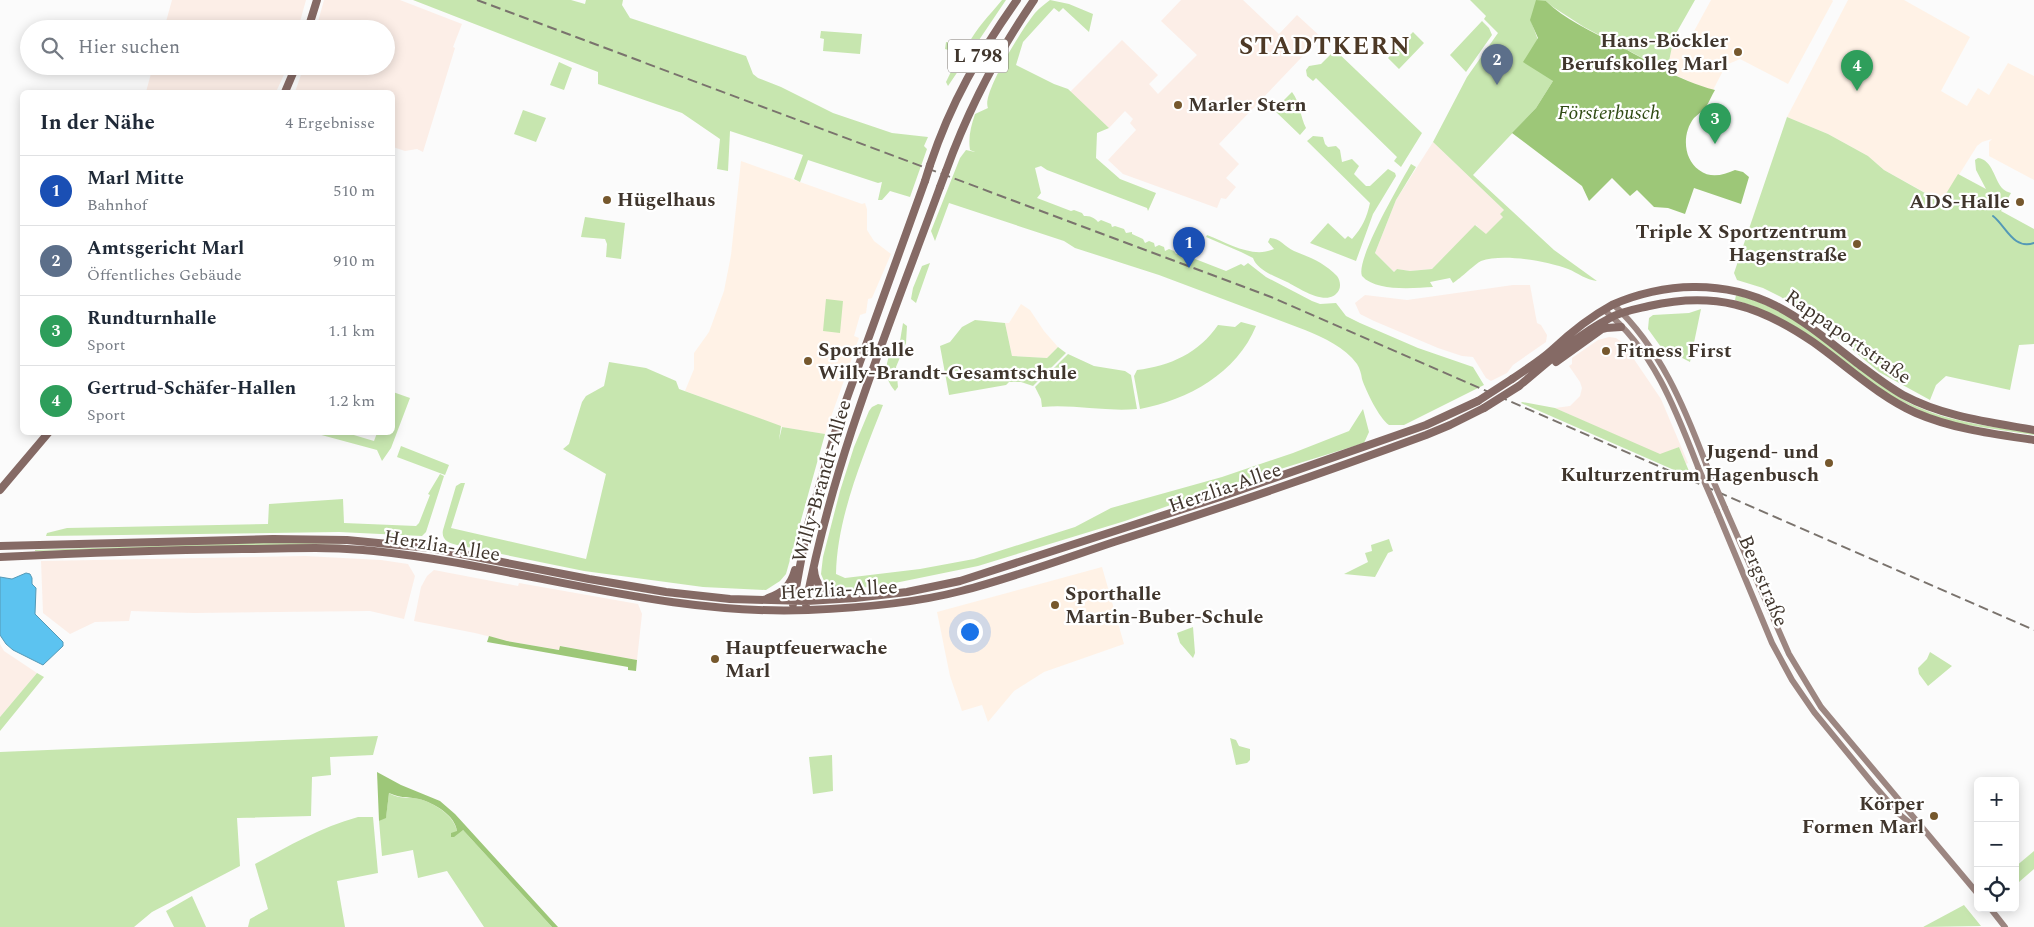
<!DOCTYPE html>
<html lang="de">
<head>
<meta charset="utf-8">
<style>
  body { margin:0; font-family:Spectral,serif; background:#f6f6f7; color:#1f2937 }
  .controls { position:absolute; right:15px; bottom:15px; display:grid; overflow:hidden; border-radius:8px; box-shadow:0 2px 12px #0003 }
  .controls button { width:45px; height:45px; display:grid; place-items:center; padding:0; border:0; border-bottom:1px solid #e0e1e3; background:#fff; color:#1f2937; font:25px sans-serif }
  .you { position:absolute; left:969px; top:631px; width:18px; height:18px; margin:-12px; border:4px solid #fff; border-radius:50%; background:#1a73e8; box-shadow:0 0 0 8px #1a73e833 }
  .badge { display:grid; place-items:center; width:32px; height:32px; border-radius:50%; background:#111827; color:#fff; font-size:16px; font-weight:700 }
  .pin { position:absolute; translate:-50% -41px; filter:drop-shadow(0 1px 2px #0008) }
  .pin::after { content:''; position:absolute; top:26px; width:18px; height:15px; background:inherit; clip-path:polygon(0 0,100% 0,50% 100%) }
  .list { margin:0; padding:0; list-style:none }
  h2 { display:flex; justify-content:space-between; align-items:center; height:65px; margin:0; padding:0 20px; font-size:21px }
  h2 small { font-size:16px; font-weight:400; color:#747a83 }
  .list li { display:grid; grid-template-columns:32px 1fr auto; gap:15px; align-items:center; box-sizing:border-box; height:70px; padding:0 20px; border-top:1px solid #e0e1e3 }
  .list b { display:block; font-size:19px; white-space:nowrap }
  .list p { margin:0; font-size:16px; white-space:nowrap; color:#747a83 }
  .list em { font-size:16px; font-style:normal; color:#747a83 }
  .icon { flex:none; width:28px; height:28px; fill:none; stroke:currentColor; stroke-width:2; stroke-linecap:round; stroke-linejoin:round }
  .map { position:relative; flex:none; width:2034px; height:927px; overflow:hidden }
  .search { position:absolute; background:#fff; box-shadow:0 2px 12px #0003; left:20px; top:20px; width:375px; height:55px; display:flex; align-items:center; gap:12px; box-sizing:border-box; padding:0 18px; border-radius:28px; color:#747a83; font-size:19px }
  .panel { position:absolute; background:#fff; box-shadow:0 2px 12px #0003; left:20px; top:90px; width:375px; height:345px; border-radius:8px }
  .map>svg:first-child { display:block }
</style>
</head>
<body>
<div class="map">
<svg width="2034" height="927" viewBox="0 0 2034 927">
  <rect width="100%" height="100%" fill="#fbfbfb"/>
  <!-- commercial -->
  <path fill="#fceee7" d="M172,0H306L298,29H164Z
    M324,0H400L462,24L453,47L455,48L423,152L417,149L405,151L393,147L392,92H295L304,66H386V29H316Z
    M1181,0H1243L1279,34L1297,15L1321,37L1219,144L1239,164L1226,178L1236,187L1226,199L1221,198L1217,208L1123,174L1108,160L1136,130L1130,123L1133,119L1125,111L1109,128L1070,92L1122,40L1158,75L1149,84L1158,94L1197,55L1161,21Z
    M153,66H288L276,92H146Z
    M1433,142L1504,210L1503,217L1486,235L1476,225L1432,269L1410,271L1397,269L1394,272L1375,253L1396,200Z
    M1513,285H1530L1537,323L1541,325L1547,335L1546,342L1513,365L1507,373L1491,381L1486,378L1473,357L1462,356L1438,348L1374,321L1360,314L1355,303L1365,295L1407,300Z
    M1609,337L1616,338L1623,343L1661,399L1688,463L1686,464L1679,447L1660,455L1555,408L1570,406L1580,396L1582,388L1580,382L1569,366L1572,364V358L1598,340Z
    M305,556L381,560L408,564L415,576L404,619L370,611L194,613L131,611L129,621L95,622L70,634L43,613L41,561Z
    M434,570L518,586L519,583L638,604L642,614L637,660L561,646L560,650L507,641L475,633L414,621L421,587L427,576Z
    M0,644L4,651L37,673L0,717Z"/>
  <!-- built -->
  <path fill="#fff2e6" d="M1711,0H1832L1833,1L1788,84L1740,59L1726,65L1712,92L1667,71L1674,37L1687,44Z
    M1848,0H1904L1970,37L1941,91L1967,106L1978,88L1989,95L2008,63L2034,76V180L1989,156V142L1992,139L1982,142L1977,146L1942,202L1884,170L1868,156L1828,134L1787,117Z
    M741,161L862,204L865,203L867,209V230L874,241L891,254L872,298L868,299L866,313L860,315L854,336L859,338L825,434L782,427L685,391L694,369V353L709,332L724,291L731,255Z
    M1021,304L1030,310L1044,331L1058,347L1047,358L1012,356L1005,323H1009Z
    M1102,567L1124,644L1044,672L1014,691L988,722L982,705L962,711L950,676L937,612Z"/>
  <!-- green -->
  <path fill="#c7e6af" d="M413,0H571L585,4L586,0H623L622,5L630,18L746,56L753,74L758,78L781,87L833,113L892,133L928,137L924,146L927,149L910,197L890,191L882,200H878L882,182L878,183L808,160L800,182L794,179L803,155L730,131L728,171L717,169L720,139L682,113L598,84V72Z
    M1002,0H1006L948,86L946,82L960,53L945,49L946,42L968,45C976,28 990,15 1002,0Z
    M1050,0L1069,4L1093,14L1089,32L1063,8L1059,12L1054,8L1023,42L1016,65L1054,84L1068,89L1109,128L1097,133L1096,158L1120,179L1156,193L1148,211L1147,208L1047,170L1041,166L1035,168L1041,193L1037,198L1071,211L1074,210L1082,213L1084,216C1090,216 1094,217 1098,222L1101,220L1111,224L1112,227L1115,226L1124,229L1126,233L1132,232V234L1143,239L1145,243L1149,241L1154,243L1155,247L1159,245L1164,247L1165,251L1169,249L1174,251L1176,254L1179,253L1184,255L1186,258L1190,257L1226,271L1241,264L1244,266L1248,263L1266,277L1312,301L1320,304L1336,303L1346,316L1360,323L1418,348L1473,367L1484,385L1404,425H1389C1379,418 1366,391 1362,379C1361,373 1360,369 1357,364C1345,347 1324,338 1305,330L1159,275L1075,248L1064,241L949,203L935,241L931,231L960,158L966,150L975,152L970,150C968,137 971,126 975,114L988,108C981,94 1024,26 1035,13C1039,8 1045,4 1050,0Z
    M1470,0H1695L1674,37L1667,71L1584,27L1553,7L1546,1L1531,21L1553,81L1536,108L1473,175L1554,250L1597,281C1586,280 1578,273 1568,269C1548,261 1502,253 1481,261C1475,264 1461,278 1453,283L1450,278L1430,282L1433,287C1414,288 1376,292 1362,276C1355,260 1401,182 1411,164L1416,167L1396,200L1375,253L1394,272L1397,269L1410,271L1432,269L1475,225L1486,234L1503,217L1500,214L1504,210L1433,142L1467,77L1498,33L1484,19L1486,16Z
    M1482,21L1489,28L1492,35L1466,72L1450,55Z
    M821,31L862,34L860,54L823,51L824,39L820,38Z
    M1413,32L1424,43L1399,69L1388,58Z
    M1335,50L1422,133L1401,167L1394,161L1397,157L1316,78L1313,81L1307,76L1306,70L1309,66L1321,64Z
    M559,62L572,68L564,90L550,85Z
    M1292,92C1300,102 1300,116 1306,128L1300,135L1274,110Z
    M523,110L546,118L536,142L514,134Z
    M1787,117L1828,134L1868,156L1884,170L1941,202L1958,174L1986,189L1976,170L1975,160L1978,158C1993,160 1994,180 2003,189C2005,191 2008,192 2011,193L2001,211L2034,229V344L2019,345L2010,390L1946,376L1936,385L1930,400L1879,372L1847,345L1781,297L1763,288L1737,280L1734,273Z
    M1313,136L1323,137L1325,144L1328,147L1336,146L1340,150L1342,162L1352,159L1359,166L1354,174L1366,186H1370L1388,169L1395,173L1396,176L1373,214L1356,261L1310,243L1328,223L1345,239L1348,236L1352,239C1362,228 1367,217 1370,203L1307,141Z
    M585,217L625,223L621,259L606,257L607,244L605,239L581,237Z
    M1207,235C1228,243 1253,259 1274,249L1268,242L1270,238C1280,238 1285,247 1294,251C1309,257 1325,263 1337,276C1340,280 1341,286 1339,290C1329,309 1299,288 1287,282C1276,277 1257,270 1253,258L1241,252L1206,237Z
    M930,263L916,303L911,299L913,288L922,266Z
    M1736,295C1801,310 1847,365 1902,399C1942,422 1990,426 2034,433V435L1954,423L1925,413L1889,395L1756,307L1735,300Z
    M826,299L843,301L840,333L823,331Z
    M1701,309L1690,362L1661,347L1648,329L1649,318L1653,315L1689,313Z
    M975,320L1005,323L1012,356L1047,358L1058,347L1066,353L1033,386L1021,382H1009L1006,385L949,395L940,346L950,342L962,327Z
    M1241,322L1256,326C1237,373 1188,400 1140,409L1134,376L1137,370C1170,366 1199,353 1218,325L1235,327Z
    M903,323L907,326L906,343L896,367L898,387L895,391C881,375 886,360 896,341H900Z
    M1068,354L1094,366L1125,371L1131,375L1137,409C1105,412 1074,404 1042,407L1041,399L1035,387Z
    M609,362L646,368L676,381L679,389L781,426L779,440L782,427L825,434L786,574L780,581L766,590L703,587L584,571L457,545C449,543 441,540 443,530L456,486L461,483H465L451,528L586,559L606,474L563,449L569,444L582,402L586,396L604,386Z
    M393,392L410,398L391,448L382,461L377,450L314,433H347L374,441L377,433L392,432Z
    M1522,402L1555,408L1660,454L1679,447L1691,476L1690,477L1521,403Z
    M878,404L883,405C863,457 837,517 836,574L845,578L920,569L974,559L1075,527L1111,508L1222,477L1293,453L1349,431L1363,409L1369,432L1364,443L1222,487L1125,521L978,566L890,584L838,591L824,581L821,574L823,557L840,491L854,447L869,411L872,407Z
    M401,446L449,465L445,475L397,457Z
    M440,474L444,476L426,532L422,536L339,532L46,536L47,533L67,528L268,524L269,504L343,499L344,523L416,526L419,523L430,495L428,494Z
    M1389,539L1393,551L1388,553L1375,577L1344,574L1368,562L1365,553L1372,551L1371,545Z
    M265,542L347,544L35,551V550Z
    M1193,627L1195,653L1193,658L1180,643L1177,633Z
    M1930,652L1952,666L1928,686L1919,674L1918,668L1927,659Z
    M37,673L44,677L0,731V717Z
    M378,736L373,755L330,757L331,775L312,777L311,816L237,818L240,866L152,912L134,927H0V752Z
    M1230,738L1236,740L1239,746L1250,749V760L1247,763L1236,765Z
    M832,755L833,791L813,794L809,757Z
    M389,793C401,800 407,796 419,799C434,803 454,815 457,831L463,830L552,927H484L447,871L418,878L413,850L382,856L379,821L386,817Z
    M358,817H373L378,873L337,881L345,927H248L250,919L268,909L255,864C289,846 321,827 358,817Z
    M2034,851V869L2019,882L2015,877V867Z
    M192,896L206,927H174L166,911Z
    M1964,905L1981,926L1923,927Z"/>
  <!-- forest -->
  <path fill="#9dc778" d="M1536,0L1546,1C1564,19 1591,31 1614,43C1647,60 1679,81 1715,90C1712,95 1709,102 1706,107C1703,111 1698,114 1694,118C1682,133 1683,159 1699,170C1711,179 1723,175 1735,170L1743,172L1749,177L1741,204L1694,188L1685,214L1668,208L1654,207L1637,190L1630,196L1612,178L1589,201L1582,186L1512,133L1536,108L1553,81L1523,62L1538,38L1530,20Z
    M489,636L507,641L559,650L560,646L637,660L636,671L628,670V667L487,642Z
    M377,772L401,785L440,801L455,814L558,927H552L463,830L454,837H451V833L457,831C455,815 434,803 419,799C407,796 402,799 389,793L386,818L379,821Z"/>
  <!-- water -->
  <path fill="#5cc3f0" stroke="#5499b6" d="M26,573L30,574L32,578V584L36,588L35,614L63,642V646L43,665L13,650L6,644L0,635V577L12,579Z"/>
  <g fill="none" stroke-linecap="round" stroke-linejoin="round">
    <!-- stream -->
    <path stroke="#5499b6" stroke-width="2" d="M1993,216C2006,226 2013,250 2034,243"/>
    <!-- secondary -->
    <path stroke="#9c8681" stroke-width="6" d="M1614,305C1660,348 1684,406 1706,464
      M1604,310C1653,349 1676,410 1698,467
      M1725,508L1789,654L1821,707L1978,894
      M1717,511L1772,643L1792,680L1814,712L1873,784L1899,814L1919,830
      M1990,908L2005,927"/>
    <!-- primary -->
    <path stroke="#856a65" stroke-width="8" d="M308,29L317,0
      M285,92L296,66
      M930,165C951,102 979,54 1017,0
      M946,171C968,110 997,54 1034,0
      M1556,362L1602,329L1606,328L1621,327
      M1512,379C1525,370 1540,361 1552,350C1570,333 1590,317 1612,305C1636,294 1667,287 1693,287C1765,286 1803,321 1857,363C1872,374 1887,386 1903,395C1944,417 1989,422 2034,430
      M1519,386C1548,362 1577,335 1610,318C1622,311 1636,309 1649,306C1714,291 1759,305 1813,342C1847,366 1878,396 1916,413C1953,429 1994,434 2034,440
      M0,490L49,432
      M0,546L273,539L347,540L430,548L589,579L666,592L730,599L807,601L855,598L907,592L960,581L1220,497L1426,425L1478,401
      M0,557C80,553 161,550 242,549C285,549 330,546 374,551C519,566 661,616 808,610C859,608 911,604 961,591C1012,578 1063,559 1114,542C1219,509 1323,473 1426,435L1450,425L1484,408
      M814,570C815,584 824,594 838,596
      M768,598C783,593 791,585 795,570
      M793,604L807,528L838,423L925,181
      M806,604C833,460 890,324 940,187"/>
    <!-- rail -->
    <path stroke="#7a736d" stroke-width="2" stroke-dasharray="10 5" stroke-linecap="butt" d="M477,0L1271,297L2034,630"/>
    <!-- secondary-bridge -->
    <path stroke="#9c8681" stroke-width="6" d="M1706,464L1725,508
      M1698,467L1717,511"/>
    <!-- primary-bridge -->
    <path stroke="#856a65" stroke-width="8" d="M925,181L930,165
      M940,187L946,171
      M1478,401L1512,379
      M1484,408L1519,386"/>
  </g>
  <!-- markers -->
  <g fill="#76582d" stroke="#fff" stroke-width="2">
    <circle cx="1738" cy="52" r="5"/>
    <circle cx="1178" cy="105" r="5"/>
    <circle cx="607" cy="200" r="5"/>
    <circle cx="2020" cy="202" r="5"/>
    <circle cx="1857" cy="244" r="5"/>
    <circle cx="1606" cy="351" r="5"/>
    <circle cx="808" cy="361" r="5"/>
    <circle cx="1829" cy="463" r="5"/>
    <circle cx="1055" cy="605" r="5"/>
    <circle cx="715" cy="659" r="5"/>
    <circle cx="1934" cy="816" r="5"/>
  </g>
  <g text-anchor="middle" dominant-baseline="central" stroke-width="4.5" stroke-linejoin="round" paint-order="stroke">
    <!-- shield labels -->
    <rect fill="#fff" stroke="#79726c" stroke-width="1" x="948" y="39.5" width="60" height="33" rx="4"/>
    <g font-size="19" font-weight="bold" fill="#40362d">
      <text x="978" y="56">L 798</text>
    </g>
    <!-- poi labels -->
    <g font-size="20" font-weight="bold" fill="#40362d" stroke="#fff" text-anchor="start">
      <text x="1728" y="41" text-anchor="end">Hans-Böckler<tspan x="1728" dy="23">Berufskolleg Marl</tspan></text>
      <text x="1188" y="105">Marler Stern</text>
      <text x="617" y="200">Hügelhaus</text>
      <text x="2010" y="202" text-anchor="end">ADS-Halle</text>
      <text x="1847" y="232" text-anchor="end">Triple X Sportzentrum<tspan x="1847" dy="23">Hagenstraße</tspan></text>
      <text x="818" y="350">Sporthalle<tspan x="818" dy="23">Willy-Brandt-Gesamtschule</tspan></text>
      <text x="1616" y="351">Fitness First</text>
      <text x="1819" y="452" text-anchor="end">Jugend- und<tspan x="1819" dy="23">Kulturzentrum Hagenbusch</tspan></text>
      <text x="1065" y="594">Sporthalle<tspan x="1065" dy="23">Martin-Buber-Schule</tspan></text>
      <text x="725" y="648">Hauptfeuerwache<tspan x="725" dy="23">Marl</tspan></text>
      <text x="1924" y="804" text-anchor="end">Körper<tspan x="1924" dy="23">Formen Marl</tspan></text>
    </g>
    <!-- park labels -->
    <g font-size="20" font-style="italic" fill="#304b14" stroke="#fff">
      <text x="1609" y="113">Försterbusch</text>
    </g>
    <!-- street labels -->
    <g font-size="20" fill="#40362d" stroke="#fff">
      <text transform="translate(1848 337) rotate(35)">Rappaportstraße</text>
      <text transform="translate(822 481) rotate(-74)">Willy-Brandt-Allee</text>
      <text transform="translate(1225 488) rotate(-19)">Herzlia-Allee</text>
      <text transform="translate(442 546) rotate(9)">Herzlia-Allee</text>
      <text transform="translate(1763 581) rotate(67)">Bergstraße</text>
      <text transform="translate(839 590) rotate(-3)">Herzlia-Allee</text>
    </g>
    <!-- district labels -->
    <g font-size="25" font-weight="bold" letter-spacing="1" fill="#4d3926" stroke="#fff">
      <text x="1325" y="47">STADTKERN</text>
    </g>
  </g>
</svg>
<div class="controls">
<button>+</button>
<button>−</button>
<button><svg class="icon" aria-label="locate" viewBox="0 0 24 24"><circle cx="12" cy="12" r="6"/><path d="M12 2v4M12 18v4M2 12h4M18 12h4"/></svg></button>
</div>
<div class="you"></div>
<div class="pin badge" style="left:1189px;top:268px;background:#1a4fb4">1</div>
<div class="pin badge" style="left:1497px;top:85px;background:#5c6f8a">2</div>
<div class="pin badge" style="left:1715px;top:144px;background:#2e9e5b">3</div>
<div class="pin badge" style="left:1857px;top:91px;background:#2e9e5b">4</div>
<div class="search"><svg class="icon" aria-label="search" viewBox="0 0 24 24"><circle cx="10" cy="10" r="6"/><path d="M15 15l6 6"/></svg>Hier suchen</div>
<section class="panel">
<h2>In der Nähe<small>4 Ergebnisse</small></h2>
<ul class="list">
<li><span class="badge" style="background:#1a4fb4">1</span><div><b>Marl Mitte</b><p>Bahnhof</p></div><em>510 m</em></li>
<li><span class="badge" style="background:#5c6f8a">2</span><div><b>Amtsgericht Marl</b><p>Öffentliches Gebäude</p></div><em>910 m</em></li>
<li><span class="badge" style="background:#2e9e5b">3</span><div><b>Rundturnhalle</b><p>Sport</p></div><em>1.1 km</em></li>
<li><span class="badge" style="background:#2e9e5b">4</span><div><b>Gertrud-Schäfer-Hallen</b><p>Sport</p></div><em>1.2 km</em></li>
</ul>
</section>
</div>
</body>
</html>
